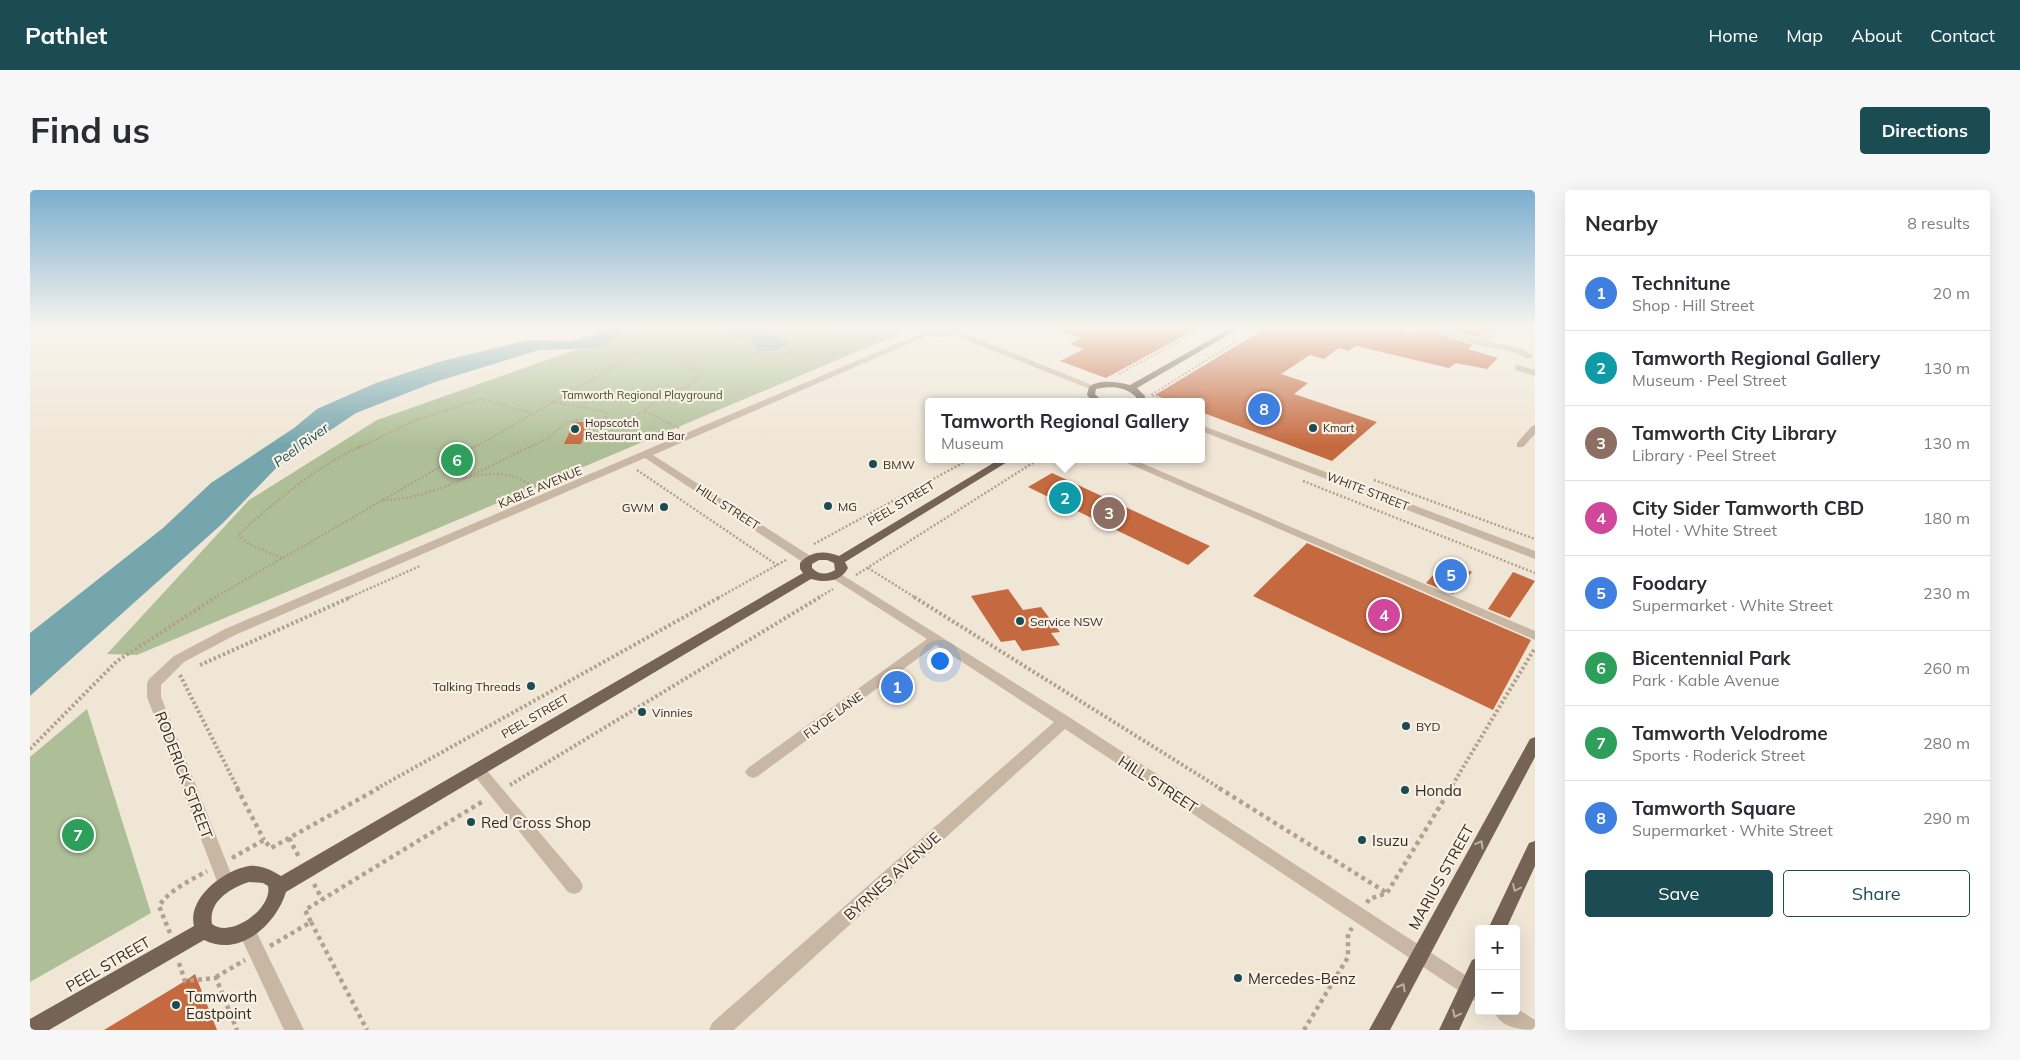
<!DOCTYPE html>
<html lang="en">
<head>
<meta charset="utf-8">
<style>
  body { margin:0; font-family:Mulish,sans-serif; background:#f7f7f7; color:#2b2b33 }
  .controls { position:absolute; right:15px; bottom:15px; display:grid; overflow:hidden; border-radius:5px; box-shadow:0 5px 20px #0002 }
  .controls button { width:45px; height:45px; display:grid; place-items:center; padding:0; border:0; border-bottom:1px solid #e1e1e2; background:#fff; color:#2b2b33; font:25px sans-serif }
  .you { position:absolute; left:909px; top:470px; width:18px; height:18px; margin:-12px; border:4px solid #fff; border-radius:50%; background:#1a73e8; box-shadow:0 0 0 8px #1a73e833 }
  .badge { display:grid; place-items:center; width:32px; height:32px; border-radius:50%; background:#1b4b53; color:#fff; font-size:16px; font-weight:700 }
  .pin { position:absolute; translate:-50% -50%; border:2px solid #fff; box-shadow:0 1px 5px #0006 }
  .popup { position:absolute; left:895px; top:208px; width:280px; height:65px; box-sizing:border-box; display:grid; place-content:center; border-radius:5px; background:#fff; filter:drop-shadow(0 1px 4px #0005); font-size:16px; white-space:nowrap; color:#7c7c81 }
  .popup b { font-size:19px; color:#2b2b33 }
  .popup::after { content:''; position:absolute; left:50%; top:100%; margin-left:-10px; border:10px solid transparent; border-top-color:#fff }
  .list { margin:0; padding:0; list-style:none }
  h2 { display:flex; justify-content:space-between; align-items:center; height:65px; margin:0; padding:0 20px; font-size:21px }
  h2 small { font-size:16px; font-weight:400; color:#7c7c81 }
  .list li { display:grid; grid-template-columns:32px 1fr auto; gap:15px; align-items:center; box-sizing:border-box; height:75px; padding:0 20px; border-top:1px solid #e1e1e2 }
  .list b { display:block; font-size:19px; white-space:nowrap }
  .list p { margin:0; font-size:16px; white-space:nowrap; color:#7c7c81 }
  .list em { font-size:16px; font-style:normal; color:#7c7c81 }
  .actions { display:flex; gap:10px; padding:15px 20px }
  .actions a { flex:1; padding:11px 0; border:1px solid #1b4b53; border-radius:5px; text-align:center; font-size:18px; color:#1b4b53 }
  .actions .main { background:#1b4b53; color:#fff }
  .map { position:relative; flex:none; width:1505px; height:840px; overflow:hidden; border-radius:5px }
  header { display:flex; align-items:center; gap:30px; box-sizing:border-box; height:70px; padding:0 25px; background:#1b4b53; color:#fff }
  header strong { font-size:24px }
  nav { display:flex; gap:28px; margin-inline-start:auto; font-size:18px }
  .intro { display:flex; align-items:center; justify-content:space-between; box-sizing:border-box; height:120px; padding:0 30px }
  h1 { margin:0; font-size:35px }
  .button { padding:12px 22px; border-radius:5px; background:#1b4b53; color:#fff; font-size:18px; font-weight:700 }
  main { display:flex; gap:30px; padding:0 30px }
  aside { flex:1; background:#fff; border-radius:5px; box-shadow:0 5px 20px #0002 }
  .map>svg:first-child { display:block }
</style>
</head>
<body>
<header>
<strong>Pathlet</strong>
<nav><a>Home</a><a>Map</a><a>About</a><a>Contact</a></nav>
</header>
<div class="intro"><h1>Find us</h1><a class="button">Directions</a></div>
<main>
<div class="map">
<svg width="1505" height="840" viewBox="0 0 1505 840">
  <rect width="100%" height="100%" fill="#f0e6d6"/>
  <!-- green -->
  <path fill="#aebf97" d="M588,138H883L107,465L77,464L219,310L347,230L573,150Z
    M57,519L121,723L0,792V567Z"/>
  <!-- water -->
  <path fill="#76a6ad" d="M574,138H600L581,152L565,158L509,160L405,192L326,223L250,274L193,333L0,506V443L133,338L181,293L264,238L287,219L346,193L412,171L499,150L541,151L565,145Z
    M697,138H736L735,141L761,153L744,161H729L721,148L706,147L698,144Z"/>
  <!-- building -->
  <path fill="#c56a40" d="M1030,138H1110L1117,140L1121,138H1168L1076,188L1030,171L1054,159L1040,154L1052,148L1029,140Z
    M1236,138H1359L1385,145L1386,138H1388L1443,155L1438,159L1468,168L1457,179L1426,173L1419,178L1326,156L1318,161L1309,158L1294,169L1280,165L1251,184L1278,193L1264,204L1347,232L1302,271L1171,222V212H1143L1125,205Z
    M1410,138H1459L1449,147Z
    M544,232H559L551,254H534Z
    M1022,283L1145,340L1180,356L1158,375L998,297Z
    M1277,353L1501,450L1463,520L1223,406Z
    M1416,371L1442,382L1423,404L1396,393Z
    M1483,382L1505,391L1480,428L1458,419Z
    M978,399L993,420L1011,417L1030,442L1021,443L1030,455L992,461L985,450L971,452L941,406Z
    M165,784L187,840H74L155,791Z"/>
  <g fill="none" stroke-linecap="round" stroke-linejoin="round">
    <!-- path-far3 -->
    <path stroke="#b3a18d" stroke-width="2" stroke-dasharray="2 2" stroke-linecap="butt" d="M683,138L680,145L686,151
      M1367,138L1384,143
      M1212,148L1228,138
      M1089,184L1173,138
      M522,212L577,222L575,229
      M1048,212L1052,208
      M1135,212L1121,205L1207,151
      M550,217L568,203
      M649,238L614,221L636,201L656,198L669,184L641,164C659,147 692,150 714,158C724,162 731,168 743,167C760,166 774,149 791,145C817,139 845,145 871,138
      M328,258L384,231L451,209L501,223
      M444,258L650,138
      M498,258C505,254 513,251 519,247C527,242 532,234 542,231C569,223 584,239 614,221"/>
    <!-- path-far2 -->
    <path stroke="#b3a18d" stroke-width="2.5" stroke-dasharray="2 2" stroke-linecap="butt" d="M607,280L747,375
      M435,288C462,282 483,280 505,299
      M1344,290L1505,349
      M1273,291L1505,383
      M352,310C399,311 458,277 501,256
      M784,354L940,269
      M252,368L219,354L208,345C245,311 285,278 331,256
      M838,378L886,408
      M826,385L1009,269
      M184,408L446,256
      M318,408L390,376
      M688,408L756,370
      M788,408L803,399"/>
    <!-- path-far1 -->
    <path stroke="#b3a18d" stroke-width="4" stroke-dasharray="2.5 2.5" stroke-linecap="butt" d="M884,407L1191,599
      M170,475L321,407
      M150,485L208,599
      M0,559L87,471L186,407
      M480,595L790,407
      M346,599L690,407
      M1420,599L1505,458"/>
    <!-- path -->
    <path stroke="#b3a18d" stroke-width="4.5" stroke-dasharray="4 4" stroke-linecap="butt" d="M207,598L234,650
      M1189,598L1357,703
      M259,648L269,667
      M202,668L234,650L241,658L349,598
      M284,694L292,709
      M1337,713L1339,709L1357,703L1421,598
      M281,732L337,840
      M140,743L129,716C140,699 160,691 177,681
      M240,756L281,732L275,720L455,610
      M149,773L155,791L186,788L207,840
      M186,787L215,770
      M1274,840L1318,767V744L1322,738"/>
    <!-- minor -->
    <path fill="#c8b7a3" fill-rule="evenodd" d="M887,138C899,137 907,144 920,140L922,138H930L928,141L1067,197L1060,199L923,145L910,147L899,145L623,265L782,367L784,370L782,373H774L615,268L205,445L154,472L131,495V507L205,694L202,699L196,702L190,699L117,507V493L119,489L144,466L195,439L892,143Z
      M1390,138H1403L1450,149L1462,138H1470L1458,151L1493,159L1504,167L1497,169L1487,163L1448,155Z
      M1488,175L1505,180V186L1485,180V176Z
      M1171,235L1505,361V369L1171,241Z
      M1505,235V244L1493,257H1487V253L1502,236Z
      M1088,269H1102L1505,441V450Z
      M806,381L1039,527L1449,794V814L1035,539L704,840H679L682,833L1024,532L906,455L728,586L723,588L718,586L715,582L718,578L897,449L802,388L800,385Z
      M448,574L453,576L550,690L553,696L550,702L544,704L538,702L443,584L440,580L443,576Z
      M217,733L223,735L274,840H254L208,741L211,735Z
      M1486,818L1505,830V840C1489,840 1471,838 1464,821H1486Z"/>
    <!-- major -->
    <path fill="#756356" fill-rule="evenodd" d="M1201,138H1210L1107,198L1115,206V212H1106V207C1095,196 1081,196 1066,199L1065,204L1073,212H1063L1057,205L1059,197C1069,189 1087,192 1100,195Z
      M970,269H982L815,372L818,378C811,392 795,393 781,389L256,702C246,735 209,768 174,750L19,840H0V829L164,736C157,708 194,680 219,676C231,675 242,680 251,686L773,383L770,379V373C780,361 795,360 809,366ZM789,370H797L804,373L805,380C797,385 789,385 782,378V374ZM219,692L233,693L238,696C243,718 201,749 182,734C178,711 201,698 219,692Z
      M1505,547V567L1360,840H1339L1500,549Z
      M1505,651V676L1476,739H1458L1499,653Z
      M1449,767V797L1429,840H1409L1442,770Z"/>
  </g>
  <!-- one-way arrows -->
  <defs><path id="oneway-chevron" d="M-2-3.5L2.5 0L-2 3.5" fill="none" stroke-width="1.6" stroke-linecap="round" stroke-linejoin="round" transform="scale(1.25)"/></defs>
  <g stroke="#bdb1a3">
    <use href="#oneway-chevron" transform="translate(1450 654) rotate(-61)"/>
    <use href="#oneway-chevron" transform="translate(1486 698) rotate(115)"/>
    <use href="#oneway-chevron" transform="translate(1372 797) rotate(-62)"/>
    <use href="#oneway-chevron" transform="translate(1426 824) rotate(115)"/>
  </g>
  <!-- sky -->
  <linearGradient id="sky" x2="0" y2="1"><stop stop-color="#7aaed0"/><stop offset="0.54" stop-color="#f8f4ed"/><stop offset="1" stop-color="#f8f4ed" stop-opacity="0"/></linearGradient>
  <rect width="1505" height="255" fill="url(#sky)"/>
  <!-- markers -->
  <g fill="#1b4b53" stroke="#f8f0e2" stroke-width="2">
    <circle cx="1283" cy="238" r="5"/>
    <circle cx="545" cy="239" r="5"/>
    <circle cx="843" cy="274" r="5"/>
    <circle cx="798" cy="316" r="5"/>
    <circle cx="634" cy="317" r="5"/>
    <circle cx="990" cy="431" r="5"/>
    <circle cx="501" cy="496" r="5"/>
    <circle cx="612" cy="522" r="5"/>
    <circle cx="1376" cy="536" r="5"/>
    <circle cx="1375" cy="600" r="5"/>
    <circle cx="441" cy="632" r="5"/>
    <circle cx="1332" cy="650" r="5"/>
    <circle cx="1208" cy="788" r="5"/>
    <circle cx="146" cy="815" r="5"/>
  </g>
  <g text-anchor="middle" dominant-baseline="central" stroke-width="4.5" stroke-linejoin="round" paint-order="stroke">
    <!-- far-park labels -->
    <g font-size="11" fill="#3f5029" stroke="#f8f0e2">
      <text x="612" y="205">Tamworth Regional Playground</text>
    </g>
    <!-- far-poi labels -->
    <g font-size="11" fill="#332a25" stroke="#f8f0e2" text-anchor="start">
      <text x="555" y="233">Hopscotch<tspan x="555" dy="13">Restaurant and Bar</tspan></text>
      <text x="1293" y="238">Kmart</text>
    </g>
    <!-- poi labels -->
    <g font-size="12" fill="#332a25" stroke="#f8f0e2" text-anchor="start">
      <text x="853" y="274">BMW</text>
      <text x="808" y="316">MG</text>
      <text x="624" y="317" text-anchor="end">GWM</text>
      <text x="1000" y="431">Service NSW</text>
      <text x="491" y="496" text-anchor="end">Talking Threads</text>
      <text x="622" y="522">Vinnies</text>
      <text x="1386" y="536">BYD</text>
    </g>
    <!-- street labels -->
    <g font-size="12" fill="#332a25" stroke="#f8f0e2">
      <text transform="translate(510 297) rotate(-23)">KABLE AVENUE</text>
      <text transform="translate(1338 301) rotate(21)">WHITE STREET</text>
      <text transform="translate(871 313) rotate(-31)">PEEL STREET</text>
      <text transform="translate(698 317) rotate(33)">HILL STREET</text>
      <text transform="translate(803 525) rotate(-36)">FLYDE LANE</text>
      <text transform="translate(505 526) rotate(-30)">PEEL STREET</text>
    </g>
    <!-- water labels -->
    <g font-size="14" font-style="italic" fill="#1b4b53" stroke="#f8f0e2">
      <text transform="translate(271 255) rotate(-36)">Peel River</text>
    </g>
    <!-- near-street labels -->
    <g font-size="15" fill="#332a25" stroke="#f8f0e2">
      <text transform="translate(154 585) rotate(69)">RODERICK STREET</text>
      <text transform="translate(1128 594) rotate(33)">HILL STREET</text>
      <text transform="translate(862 686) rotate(-42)">BYRNES AVENUE</text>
      <text transform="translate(1411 687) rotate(-61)">MARIUS STREET</text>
      <text transform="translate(78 774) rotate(-30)">PEEL STREET</text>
    </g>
    <!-- near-poi labels -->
    <g font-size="15" fill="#332a25" stroke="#f8f0e2" text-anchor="start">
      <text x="1385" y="600">Honda</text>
      <text x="451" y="632">Red Cross Shop</text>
      <text x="1342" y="650">Isuzu</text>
      <text x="1218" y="788">Mercedes-Benz</text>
      <text x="156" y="806">Tamworth<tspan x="156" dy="17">Eastpoint</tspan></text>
    </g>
  </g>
</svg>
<div class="controls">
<button>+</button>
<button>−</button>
</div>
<div class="you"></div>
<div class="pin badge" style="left:867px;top:497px;background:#3f7fe0">1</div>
<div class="pin badge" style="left:1035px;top:308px;background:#0f9aa8">2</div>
<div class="popup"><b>Tamworth Regional Gallery</b>Museum</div>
<div class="pin badge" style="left:1079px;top:323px;background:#8d6e63">3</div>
<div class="pin badge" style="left:1354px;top:425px;background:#d1479c">4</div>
<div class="pin badge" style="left:1421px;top:385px;background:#3f7fe0">5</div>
<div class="pin badge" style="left:427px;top:270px;background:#2e9e5b">6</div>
<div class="pin badge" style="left:48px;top:645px;background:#2e9e5b">7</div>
<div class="pin badge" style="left:1234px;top:219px;background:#3f7fe0">8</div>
</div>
<aside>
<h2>Nearby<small>8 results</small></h2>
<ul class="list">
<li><span class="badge" style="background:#3f7fe0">1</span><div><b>Technitune</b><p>Shop · Hill Street</p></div><em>20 m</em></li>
<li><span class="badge" style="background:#0f9aa8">2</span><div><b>Tamworth Regional Gallery</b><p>Museum · Peel Street</p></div><em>130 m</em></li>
<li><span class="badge" style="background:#8d6e63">3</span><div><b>Tamworth City Library</b><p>Library · Peel Street</p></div><em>130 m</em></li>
<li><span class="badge" style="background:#d1479c">4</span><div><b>City Sider Tamworth CBD</b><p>Hotel · White Street</p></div><em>180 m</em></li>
<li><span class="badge" style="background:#3f7fe0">5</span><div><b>Foodary</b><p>Supermarket · White Street</p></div><em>230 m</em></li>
<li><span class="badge" style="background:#2e9e5b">6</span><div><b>Bicentennial Park</b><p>Park · Kable Avenue</p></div><em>260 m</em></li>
<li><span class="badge" style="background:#2e9e5b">7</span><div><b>Tamworth Velodrome</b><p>Sports · Roderick Street</p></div><em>280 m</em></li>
<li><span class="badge" style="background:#3f7fe0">8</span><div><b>Tamworth Square</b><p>Supermarket · White Street</p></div><em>290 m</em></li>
</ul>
<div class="actions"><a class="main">Save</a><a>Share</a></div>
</aside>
</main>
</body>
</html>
